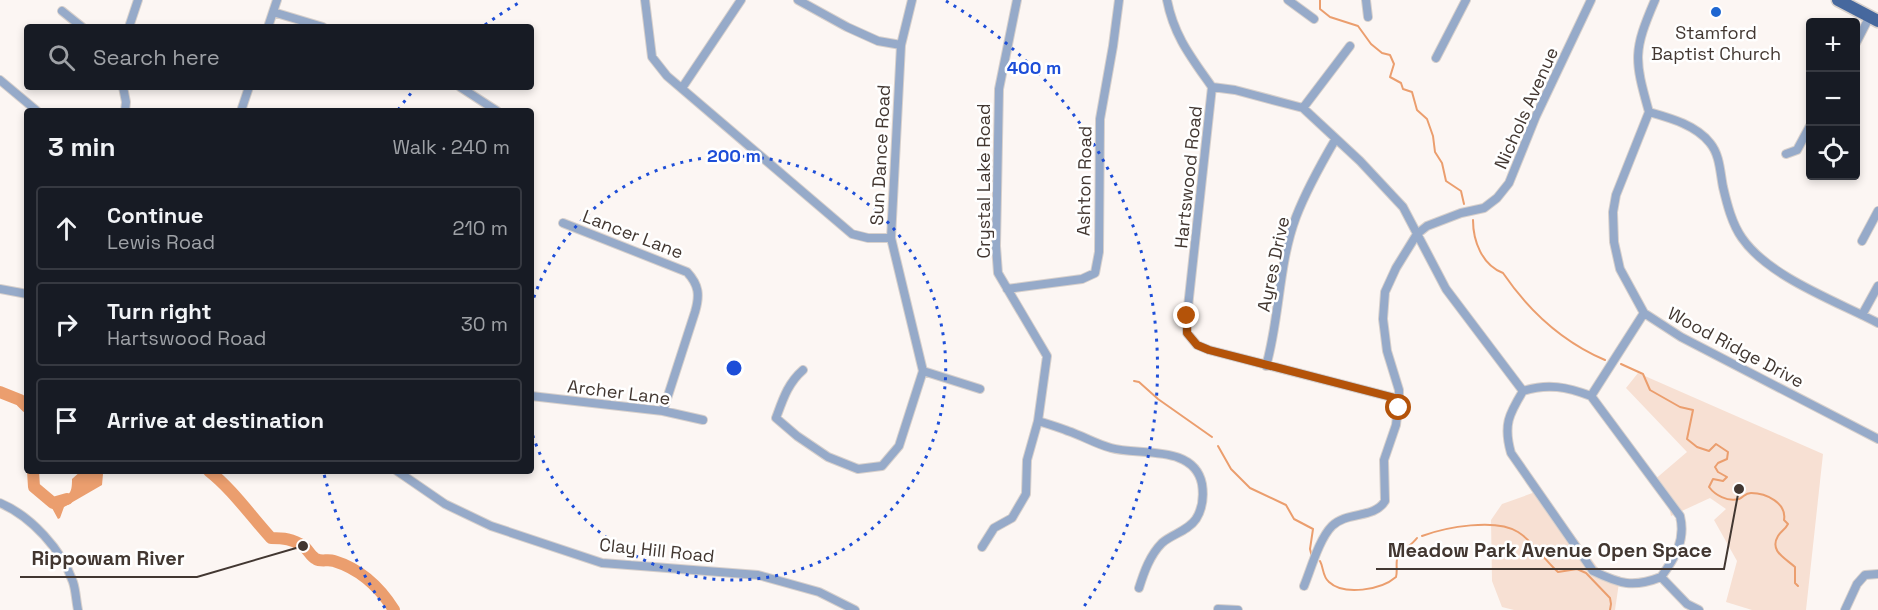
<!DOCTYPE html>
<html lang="en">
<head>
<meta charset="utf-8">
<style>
  body { margin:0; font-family:"Space Grotesk",sans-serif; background:#242831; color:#f1f3f6 }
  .controls { position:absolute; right:18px; top:18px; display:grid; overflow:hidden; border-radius:6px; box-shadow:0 3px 9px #0003 }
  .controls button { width:54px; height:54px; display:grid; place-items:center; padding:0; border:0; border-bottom:2px solid #363941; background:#171b24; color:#f1f3f6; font:30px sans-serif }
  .stop { position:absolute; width:18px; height:18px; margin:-14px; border:4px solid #b45309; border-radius:50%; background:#fff }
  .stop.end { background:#b45309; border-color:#fff; box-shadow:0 2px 6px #0008 }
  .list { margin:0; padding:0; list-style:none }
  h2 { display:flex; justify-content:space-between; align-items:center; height:78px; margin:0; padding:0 24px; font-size:26px }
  h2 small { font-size:20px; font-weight:400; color:#9ea1a6 }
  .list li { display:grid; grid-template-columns:39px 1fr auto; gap:18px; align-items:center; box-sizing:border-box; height:84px; margin:0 12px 12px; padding:0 12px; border:2px solid #363941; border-radius:6px }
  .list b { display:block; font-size:22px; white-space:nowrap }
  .list p { margin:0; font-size:20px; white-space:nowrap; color:#9ea1a6 }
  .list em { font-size:20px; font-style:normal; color:#9ea1a6 }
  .icon { flex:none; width:33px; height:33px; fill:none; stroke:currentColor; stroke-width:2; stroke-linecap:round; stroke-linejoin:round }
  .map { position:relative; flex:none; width:1878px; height:610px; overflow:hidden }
  .search { position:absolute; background:#171b24; box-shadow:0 3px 9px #0003; left:24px; top:24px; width:510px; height:66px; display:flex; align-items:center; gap:15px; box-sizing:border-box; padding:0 21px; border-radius:6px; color:#9ea1a6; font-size:22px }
  .panel { position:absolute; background:#171b24; box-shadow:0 3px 9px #0003; left:24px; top:108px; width:510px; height:366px; border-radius:6px }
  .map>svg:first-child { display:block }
</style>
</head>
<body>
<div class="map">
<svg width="1878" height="610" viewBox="0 0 1878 610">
  <rect width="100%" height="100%" fill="#fcf6f3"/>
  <!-- green -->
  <path fill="#f7e0d3" d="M1638,373L1823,454L1806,610H1752L1726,602L1737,561L1714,520L1726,509L1710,498L1671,516L1669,506L1653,481L1687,452L1626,388Z
    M1541,490L1598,568L1615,576H1620L1615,610H1514L1502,607L1492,581L1491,520L1502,504Z"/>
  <!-- water -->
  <path fill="#eb9e6e" d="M81,471H96L103,474L102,485L64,507L60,518L58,519L52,508L53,497C70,497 72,494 72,479Z"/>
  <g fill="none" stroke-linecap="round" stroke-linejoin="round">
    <!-- stream -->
    <path stroke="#eb9e6e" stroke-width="2" d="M1320,0V9L1330,17L1358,26L1371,44L1382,53L1390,55L1394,64L1390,77L1401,83L1403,89L1412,92L1417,110L1427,119L1433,136L1435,152L1442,163L1446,181L1461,191L1464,204
      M1473,220C1473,241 1482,265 1503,273C1529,311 1563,342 1605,360
      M1621,364L1643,374L1650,390L1680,407L1693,410L1687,439L1697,447L1709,451L1716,444L1728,452L1727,459L1718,463L1715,467L1718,472L1727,477L1723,481L1713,479L1709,487C1715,495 1727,502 1739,499C1744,497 1745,493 1751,493C1766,493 1787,503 1784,520L1788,524C1785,530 1781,531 1778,536C1769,551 1785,558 1795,567V583L1798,586
      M1134,381L1139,382L1158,399L1212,437
      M1218,446L1231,469L1250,488L1286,505L1294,519L1313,529L1310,549L1312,557
      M1422,536C1446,527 1496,518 1518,532C1534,542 1544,560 1558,572L1577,569L1586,573L1610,598L1611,604L1610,610
      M1320,561C1324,568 1322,576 1329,582C1344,596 1381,590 1396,577C1398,570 1395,562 1398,556C1402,550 1412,545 1417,538"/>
    <!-- river -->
    <path stroke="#eb9e6e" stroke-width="12" d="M0,392L20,400L27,407
      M33,471L34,487L53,503L67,499
      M209,471C233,490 250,515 271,538C283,538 293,539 303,546C308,549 310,556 316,559C321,562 328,559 334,561C360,569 379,586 394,610"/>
    <!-- street casing -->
    <g stroke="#d7d0cc" stroke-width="10">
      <path id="street" d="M645,0L652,57L667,76L852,234L868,238H891
        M798,0L847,27L878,41L901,45
        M1167,0C1174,36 1191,57 1212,87L1187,316V333L1197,345L1209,350L1399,399
        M1288,0L1314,19
        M1366,0L1368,17
        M62,11L82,27
        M273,12L323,27
        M129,27L138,0
        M268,27L277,0
        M1856,43L1870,16
        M1436,58L1466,0
        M0,80L37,111
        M123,87L126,102L125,111
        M460,87L497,111
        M1212,87L1235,90L1303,108L1360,161L1403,207L1446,289L1523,391
        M682,88L741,0
        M1303,108L1350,46
        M241,111L249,87
        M1649,112L1616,195L1613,212L1614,242L1620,269L1644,313L1681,337L1878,439
        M1649,112C1670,118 1696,125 1710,143C1720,155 1720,172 1723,187C1727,204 1732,224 1742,238C1769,277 1836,301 1878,323
        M1649,112C1634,59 1633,51 1655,0
        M1786,154L1797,150L1810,126
        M563,223L687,272C699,285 700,295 695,312L663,411
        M1862,241L1878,211
        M0,289L27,294
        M1007,289L1082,279L1095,273L1099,252L1100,119L1113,46L1119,0
        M1862,315L1878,286
        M1266,366C1280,318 1278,265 1296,217C1306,191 1321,164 1335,140
        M803,370C788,383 783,399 776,418L797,436L828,457L858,469L882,466L899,446L923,371L891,238L901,45L912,0
        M923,371L980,389
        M1523,391C1548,383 1567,387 1591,396L1680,516C1686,540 1675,558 1661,577
        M1523,391C1509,414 1503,425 1511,453L1593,571C1620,584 1633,588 1661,577
        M531,396L663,411L703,420
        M1591,396L1644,313
        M1038,421C1048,424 1058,427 1068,431C1083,436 1096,444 1111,448C1139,456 1194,444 1202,484C1204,497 1203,508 1196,519C1188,531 1172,534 1162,543C1150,555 1144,572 1139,588
        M397,471L445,504L491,526L602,563L758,575L819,592L855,610
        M0,503C31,516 62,550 73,582C76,591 76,601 78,610
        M982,547L994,528L1012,518L1026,494L1027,460L1038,421L1047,356L998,273L996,246L999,89L1017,0
        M1661,577L1687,604L1699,610
        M1304,586C1311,569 1319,539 1332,526C1347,511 1374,519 1385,501L1384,460L1396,425L1399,399V390L1387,351L1383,319L1385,292L1396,268L1417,234L1427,226L1461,213L1484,208L1497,198L1509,183L1536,116L1591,0
        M1218,609L1238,610
        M1845,610L1857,584L1865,575L1878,574"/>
    </g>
    <!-- primary casing -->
    <g stroke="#d7d0cc" stroke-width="15">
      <path id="primary" d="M1838,0L1878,21"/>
    </g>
    <!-- street -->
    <use href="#street" stroke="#96aac9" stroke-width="8"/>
    <!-- primary -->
    <use href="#primary" stroke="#46689e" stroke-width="12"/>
  </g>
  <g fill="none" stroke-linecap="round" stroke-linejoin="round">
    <!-- route -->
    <path stroke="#b45309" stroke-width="8" d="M1187,316V333L1197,345L1209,350L1399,399V408"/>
  </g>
  <!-- distance rings -->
  <g fill="none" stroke="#1d4ed8" stroke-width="3" stroke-dasharray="3 6">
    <path d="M531 306A212 212 0 1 1 531 430"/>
    <path d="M385 608A424 424 0 0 1 324 474M398 110A424 424 0 0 1 416 87M485 25A424 424 0 0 1 522 1M946 1A424 424 0 0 1 1083 608"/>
  </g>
  <!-- markers -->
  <circle fill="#1e66d1" stroke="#fff" stroke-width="2" cx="1716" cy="12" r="6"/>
  <g text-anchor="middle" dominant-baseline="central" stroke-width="5" stroke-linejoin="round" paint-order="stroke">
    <!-- poi labels -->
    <g font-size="18" fill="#423731" stroke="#fff">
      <text x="1716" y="32">Stamford<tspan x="1716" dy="21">Baptist Church</tspan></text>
    </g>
    <!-- street labels -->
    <g font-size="18" fill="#423731" stroke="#fff">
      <text transform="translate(1526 108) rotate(-66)">Nichols Avenue</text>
      <text transform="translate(880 155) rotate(-87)">Sun Dance Road</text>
      <text transform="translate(1188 177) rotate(-84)">Hartswood Road</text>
      <text transform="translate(983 181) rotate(-90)">Crystal Lake Road</text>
      <text transform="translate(1084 181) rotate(-89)">Ashton Road</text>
      <text transform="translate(633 234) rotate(21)">Lancer Lane</text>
      <text transform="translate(1273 264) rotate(-78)">Ayres Drive</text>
      <text transform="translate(1736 347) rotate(28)">Wood Ridge Drive</text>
      <text transform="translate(619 392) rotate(7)">Archer Lane</text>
      <text transform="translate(657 550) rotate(6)">Clay Hill Road</text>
    </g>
  </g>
  <circle cx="734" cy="368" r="9" fill="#1d4ed8" stroke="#fff" stroke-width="3"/>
  <g font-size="18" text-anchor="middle" font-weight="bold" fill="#1d4ed8" stroke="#fff" stroke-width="5" stroke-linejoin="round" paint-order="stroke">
    <text x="1034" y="74">400 m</text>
    <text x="734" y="162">200 m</text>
  </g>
  <!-- callouts -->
  <path fill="none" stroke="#423731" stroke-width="2" d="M1739 489L1724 569H1376M303 546L197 577H20"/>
  <g fill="#423731" stroke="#fff" stroke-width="2">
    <circle cx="1739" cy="489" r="6"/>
    <circle cx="303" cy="546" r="6"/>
  </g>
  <g font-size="20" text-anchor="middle" font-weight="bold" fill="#423731" stroke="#fff" stroke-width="5" stroke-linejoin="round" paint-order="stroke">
    <text x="1550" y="557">Meadow Park Avenue Open Space</text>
    <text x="108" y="565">Rippowam River</text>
  </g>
</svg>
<div class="controls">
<button>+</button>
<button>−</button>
<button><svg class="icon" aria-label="locate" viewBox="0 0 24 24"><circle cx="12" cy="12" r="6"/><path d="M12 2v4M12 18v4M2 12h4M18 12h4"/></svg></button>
</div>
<div class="stop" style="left:1399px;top:408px"></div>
<div class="stop end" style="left:1187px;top:316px"></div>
<div class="search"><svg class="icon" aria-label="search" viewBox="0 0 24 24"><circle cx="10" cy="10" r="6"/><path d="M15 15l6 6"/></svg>Search here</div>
<section class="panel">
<h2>3 min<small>Walk · 240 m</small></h2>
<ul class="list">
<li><svg class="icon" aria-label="ahead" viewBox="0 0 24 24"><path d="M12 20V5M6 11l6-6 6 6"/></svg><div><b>Continue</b><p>Lewis Road</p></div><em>210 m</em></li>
<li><svg class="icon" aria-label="right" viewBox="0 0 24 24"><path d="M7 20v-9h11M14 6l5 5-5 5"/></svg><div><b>Turn right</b><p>Hartswood Road</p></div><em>30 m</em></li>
<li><svg class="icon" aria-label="arrive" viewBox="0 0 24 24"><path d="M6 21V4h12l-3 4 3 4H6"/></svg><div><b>Arrive at destination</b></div></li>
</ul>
</section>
</div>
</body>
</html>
